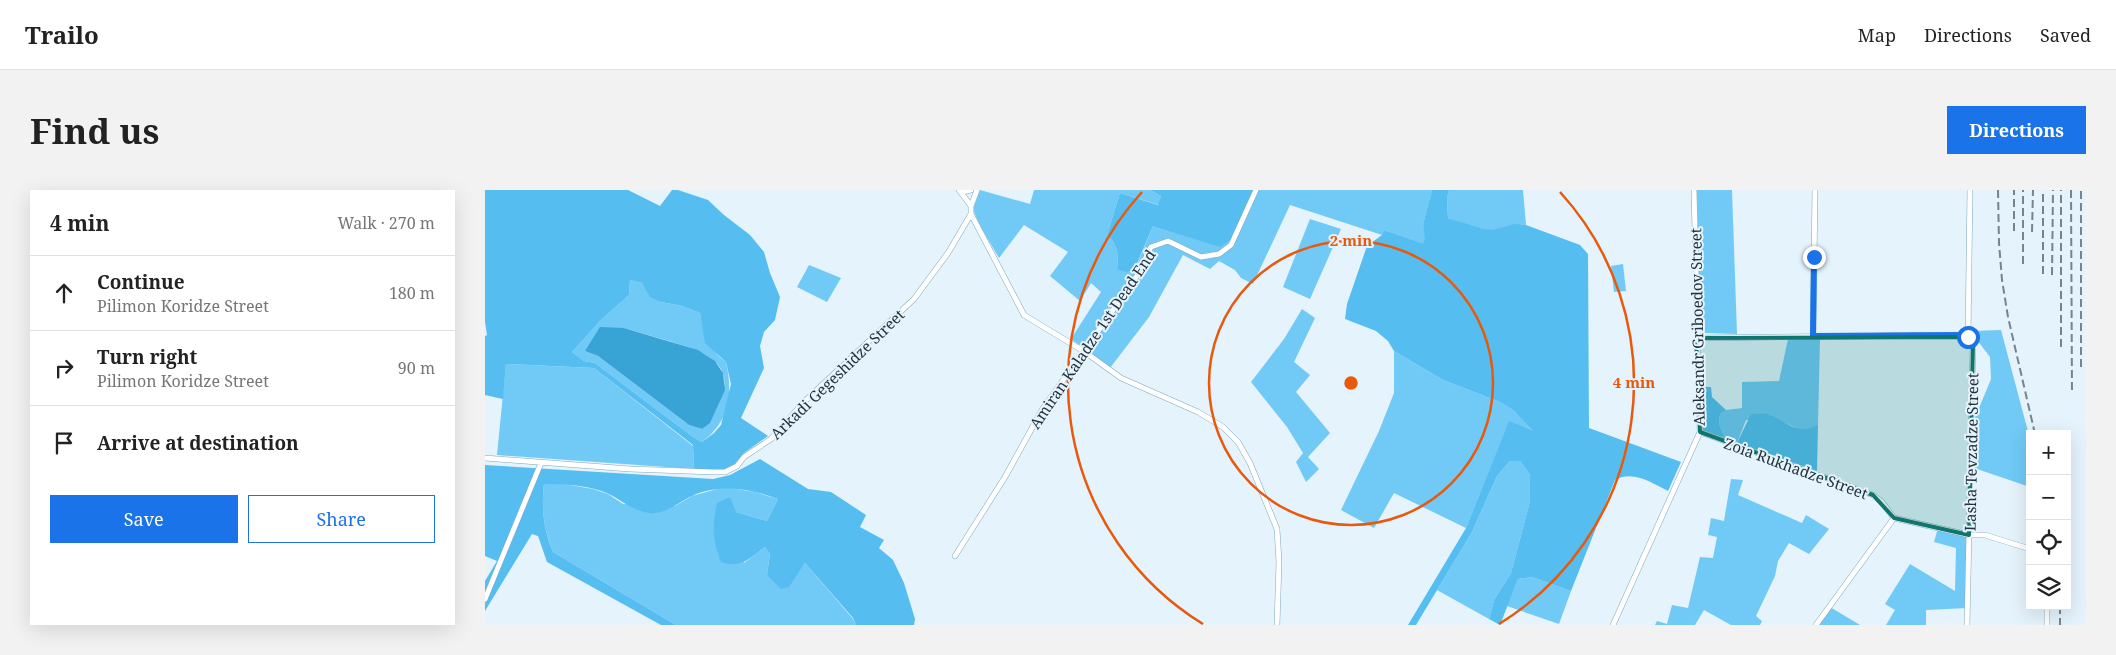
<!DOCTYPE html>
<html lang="en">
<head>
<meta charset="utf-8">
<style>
  body { margin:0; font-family:"Noto Serif",serif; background:#f2f2f2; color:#222 }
  .controls { position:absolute; right:15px; bottom:15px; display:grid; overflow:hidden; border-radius:0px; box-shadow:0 5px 20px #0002 }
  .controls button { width:45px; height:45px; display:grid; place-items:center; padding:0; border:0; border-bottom:1px solid #e0e0e0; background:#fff; color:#222; font:25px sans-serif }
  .stop { position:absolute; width:15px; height:15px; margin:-11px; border:4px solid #1a73e8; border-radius:50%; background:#fff }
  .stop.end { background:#1a73e8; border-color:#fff; box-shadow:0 1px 5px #0008 }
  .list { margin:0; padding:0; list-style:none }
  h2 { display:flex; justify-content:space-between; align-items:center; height:65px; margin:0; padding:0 20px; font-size:21px }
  h2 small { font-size:16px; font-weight:400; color:#767676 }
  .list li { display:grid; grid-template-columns:32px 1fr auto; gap:15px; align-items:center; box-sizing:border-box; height:75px; padding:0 20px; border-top:1px solid #e0e0e0 }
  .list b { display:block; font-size:19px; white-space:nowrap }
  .list p { margin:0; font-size:16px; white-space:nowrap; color:#767676 }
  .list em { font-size:16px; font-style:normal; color:#767676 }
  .actions { display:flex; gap:10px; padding:15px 20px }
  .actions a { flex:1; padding:11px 0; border:1px solid #1a73e8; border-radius:0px; text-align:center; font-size:18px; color:#1a73e8 }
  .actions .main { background:#1a73e8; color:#fff }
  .icon { flex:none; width:28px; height:28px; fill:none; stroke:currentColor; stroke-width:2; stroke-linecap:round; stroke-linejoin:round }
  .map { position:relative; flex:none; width:1601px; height:435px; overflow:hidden; border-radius:0px }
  header { display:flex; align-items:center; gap:30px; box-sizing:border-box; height:70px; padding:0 25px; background:#fff; border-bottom:1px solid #e0e0e0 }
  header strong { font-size:24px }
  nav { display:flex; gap:28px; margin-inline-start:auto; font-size:18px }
  .intro { display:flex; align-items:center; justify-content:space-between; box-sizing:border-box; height:120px; padding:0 30px }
  h1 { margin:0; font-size:35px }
  .button { padding:12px 22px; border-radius:0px; background:#1a73e8; color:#fff; font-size:18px; font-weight:700 }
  main { display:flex; gap:30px; padding:0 30px }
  aside { flex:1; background:#fff; border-radius:0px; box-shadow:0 5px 20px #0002 }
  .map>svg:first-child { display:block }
</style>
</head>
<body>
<header>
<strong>Trailo</strong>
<nav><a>Map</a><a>Directions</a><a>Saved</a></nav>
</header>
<div class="intro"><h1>Find us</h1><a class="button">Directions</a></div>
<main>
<aside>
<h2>4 min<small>Walk · 270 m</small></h2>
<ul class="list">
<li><svg class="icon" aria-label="ahead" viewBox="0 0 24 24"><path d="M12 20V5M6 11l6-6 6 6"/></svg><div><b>Continue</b><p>Pilimon Koridze Street</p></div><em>180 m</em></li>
<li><svg class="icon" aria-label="right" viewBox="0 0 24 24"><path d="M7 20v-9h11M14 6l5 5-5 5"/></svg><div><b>Turn right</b><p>Pilimon Koridze Street</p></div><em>90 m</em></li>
<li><svg class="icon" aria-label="arrive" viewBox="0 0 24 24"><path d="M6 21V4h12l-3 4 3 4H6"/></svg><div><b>Arrive at destination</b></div></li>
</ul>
<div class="actions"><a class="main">Save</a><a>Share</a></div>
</aside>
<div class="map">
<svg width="1601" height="435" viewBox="0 0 1601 435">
  <rect width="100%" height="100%" fill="#e4f3fc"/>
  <!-- green -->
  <path fill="#71c9f6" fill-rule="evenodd" d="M495,0L545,14L549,0H665L676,6L674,15L635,3L622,45C633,55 634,65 632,79L651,77L668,36L768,0H947L938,34L941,48L938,55L899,40L897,45L805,15L768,94L756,88L750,80L734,71L725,79L698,65L664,127L625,178L586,149L616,102L606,93L595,111L565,86L583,62L539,35L514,68L494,34L488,19Z
    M964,0H1038L1041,35C1028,34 1022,38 1010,40C995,42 976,32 963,28L962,9Z
    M1212,0H1247L1252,144L1219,143L1214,139Z
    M825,29L856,39L825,109L798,97Z
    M1138,74L1141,101L1129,102L1126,76Z
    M324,75L356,88L342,112L312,97Z
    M145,90L157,93L176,112L197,116L215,123C218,141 226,162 241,172C248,204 245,231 217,252L208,247L110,173L99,171L87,162L115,131L144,105ZM139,138C154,142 169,147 184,151C213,160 253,171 235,210C230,221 227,231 217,239L204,235L113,166L100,161Z
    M817,119L830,128L809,172L825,185L811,202L845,243L823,267L834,279L821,292L811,272L818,263L802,237L766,192L799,149Z
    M1516,140L1545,249V297L1489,278L1490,228L1506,189L1505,167L1489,146L1488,141Z
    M1303,149H1335L1333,234L1326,240L1318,241L1296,231L1261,230L1252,253L1240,248L1234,234L1235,224L1241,220L1257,218V192L1294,191Z
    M909,161L958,190L1015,212L1029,221L1049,242L1024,232L981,338L909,303L889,338L856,320L894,241L909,203Z
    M21,174L109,178L208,256L209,279L12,265Z
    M1025,271H1035L1045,285V311L1026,383L1009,410L1004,429L952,400L987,342L1012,286Z
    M1246,289L1258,290L1253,305L1317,333L1321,325L1344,339L1324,364L1304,353L1293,371L1290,386L1271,426L1277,431L1275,435H1246L1219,420L1210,435H1170L1172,431L1182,434L1187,415L1203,418L1215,367L1228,368L1232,347L1223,345L1226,328L1239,331Z
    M59,294H79L108,299L123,304L138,314L190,316L207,306L239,297L270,302L293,309L282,331L251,322L259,373L280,357L285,362L282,385L304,396L320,373L368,429L371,435H191L68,362C59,340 56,318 59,294Z
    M1453,338L1484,345L1483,418L1441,420V435H1401L1410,420L1400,414L1425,374L1470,401L1471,358L1449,352Z
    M1047,387L1086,401L1074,434L1022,416L1033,389Z
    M1345,417L1375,435H1331Z"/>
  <!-- forest -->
  <path fill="#55bdf0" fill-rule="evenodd" d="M0,0H143L175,16L187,0H193L223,10L239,25L265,45L279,62L285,83L295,107L290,130L279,142L275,156L279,178L256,228L283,246L259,263L249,275L242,279H209L208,255L109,178L21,174L18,209L0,205V146L2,145L0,132ZM145,90L157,93L165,107L176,112L197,116L215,123L220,153L241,172L246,194L236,235L229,243L217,252L208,247L110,173L99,171L87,162L115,131L144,105Z
    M665,0H768L748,48L735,57L668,36L650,78L642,82L632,79C634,65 633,55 622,45L635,3L673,15L676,6Z
    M947,0H964L962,9L963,28L998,39L1008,40L1029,34L1041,35L1095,55L1103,64L1104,238L1196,272L1183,301C1166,293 1149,280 1130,290L1086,401L1047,387L1033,389L1015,435L1004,429L1009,410L1026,383L1045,311V285L1035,271H1025L1012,286L987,342L931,435H923L981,338L1024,231L1048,241L1029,221L1015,212L958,190L909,161L903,151L891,141L860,129L862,114L882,56L897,45L899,40L938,54L940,48L938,34Z
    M1215,197H1226L1227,207L1241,220L1235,224L1234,234L1240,248L1217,240Z
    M1266,224C1271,224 1278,223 1282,224C1300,230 1315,248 1333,234L1332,281L1252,253Z
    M275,269L323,299L346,302L381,325L375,337L399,350L394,358L408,370L419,393L430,429L429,435H371L368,428L320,373L304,397L296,399L282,385L285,363L280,357C265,368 256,379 236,372C227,347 227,339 232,313L245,307L251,322L282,331L293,309C266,299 235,293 207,306C195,311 180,325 165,323C149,321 137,311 124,304C105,295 80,294 59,294C56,318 59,341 68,362L191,435H176L62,372L53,346L47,344L0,421V391L12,371L0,366V275L228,289L245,285Z"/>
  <!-- water -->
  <path fill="#38a4d6" d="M115,137L139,138L213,160L230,171L238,183L240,200L225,233L217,239L204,235L113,166L100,161Z"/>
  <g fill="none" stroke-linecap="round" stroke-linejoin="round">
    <!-- minor casing -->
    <g stroke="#83a8bc" stroke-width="6">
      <path id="minor" d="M474,0L486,16V24L539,125L600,162L636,188L713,222L738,237L753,252L765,273L792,339L794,372L792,435
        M477,2L486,0
        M486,16L492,0
        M1328,146L1330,0
        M1211,148L1477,145L1483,147
        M1215,242L1388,305L1397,312L1409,328L1484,345H1500L1545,359
        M0,268L145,279L229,282H240L252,276L259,267L286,249L319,212L429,109L463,63L486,24
        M470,366L520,287L557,220L652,86L666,57L683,51L716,67L734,64L746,55L771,0
        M0,409L56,273
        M1562,416V435
        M1128,435L1215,242L1209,0
        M1331,435L1409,328
        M1482,435L1488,153L1483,147L1485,0"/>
    </g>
    <!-- minor -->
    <use href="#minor" stroke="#fff" stroke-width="5"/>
    <!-- rail -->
    <path stroke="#75848d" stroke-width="2" stroke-dasharray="8 4" stroke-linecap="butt" d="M1513,0L1514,53L1517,90L1523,127L1550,244
      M1586,0L1587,204
      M1529,41V0
      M1547,42L1548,0
      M1538,74V0
      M1558,84V0
      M1567,85L1568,0
      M1576,157V0
      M1596,177V0
      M1575,416V435"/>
  </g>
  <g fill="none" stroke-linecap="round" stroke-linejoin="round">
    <!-- route -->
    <path stroke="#1a73e8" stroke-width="6" d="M1329,67L1328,146L1477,145L1483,147"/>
  </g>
  <!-- marked area -->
  <path fill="#0f766e" fill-opacity="0.2" stroke="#0f766e" stroke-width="4" stroke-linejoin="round" d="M1483,147L1488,153L1484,345L1409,328L1388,305L1215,242L1211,148Z"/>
  <!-- distance rings -->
  <g fill="none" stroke="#e8590c" stroke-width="2.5">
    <circle cx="866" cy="193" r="142"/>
    <path d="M718 434A283 283 0 0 1 657 2M1075 2A283 283 0 0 1 1014 434"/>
  </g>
  <g text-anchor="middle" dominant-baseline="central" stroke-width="4" stroke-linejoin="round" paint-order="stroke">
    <!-- street labels -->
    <g font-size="15" fill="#23313a" stroke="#e4f3fc">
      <text transform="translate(1212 137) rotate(-91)">Aleksandr Griboedov Street</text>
      <text transform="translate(607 149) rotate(-56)">Amiran Kaladze 1st Dead End</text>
      <text transform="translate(352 184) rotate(-44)">Arkadi Gegeshidze Street</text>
      <text transform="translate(1486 262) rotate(-89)">Lasha Tevzadze Street</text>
      <text transform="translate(1311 278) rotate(20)">Zoia Rukhadze Street</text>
    </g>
  </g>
  <circle cx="866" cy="193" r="8" fill="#e8590c" stroke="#e4f3fc" stroke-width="2.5"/>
  <g font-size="15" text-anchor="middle" font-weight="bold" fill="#e8590c" stroke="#e4f3fc" stroke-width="4" stroke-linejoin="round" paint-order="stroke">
    <text x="866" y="56">2 min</text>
    <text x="1149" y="198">4 min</text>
  </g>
</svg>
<div class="controls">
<button>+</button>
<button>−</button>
<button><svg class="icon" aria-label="locate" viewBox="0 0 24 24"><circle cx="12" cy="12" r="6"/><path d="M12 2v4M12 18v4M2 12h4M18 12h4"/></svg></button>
<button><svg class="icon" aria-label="layers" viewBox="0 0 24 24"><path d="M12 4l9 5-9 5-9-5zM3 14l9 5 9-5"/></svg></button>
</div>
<div class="stop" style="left:1483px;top:147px"></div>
<div class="stop end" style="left:1329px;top:67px"></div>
</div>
</main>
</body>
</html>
